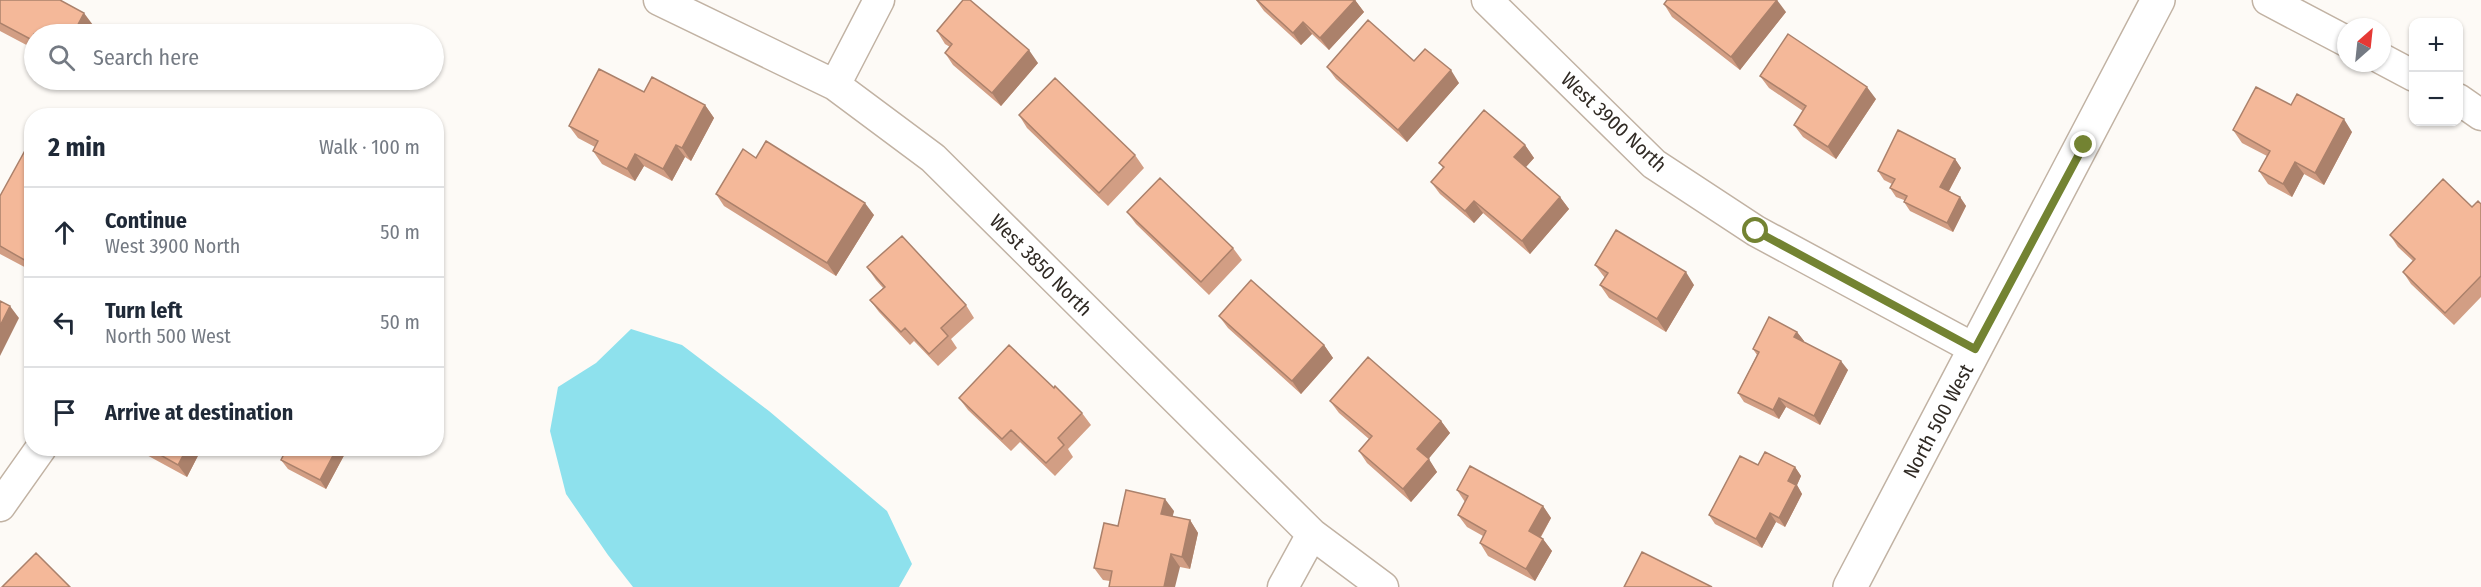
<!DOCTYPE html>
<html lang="en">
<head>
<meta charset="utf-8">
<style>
  body { margin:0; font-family:"Fira Sans Condensed",sans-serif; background:#f6f6f7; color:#1f2937 }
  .controls { position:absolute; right:18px; top:18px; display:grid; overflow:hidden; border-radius:12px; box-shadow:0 2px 4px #0004 }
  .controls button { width:54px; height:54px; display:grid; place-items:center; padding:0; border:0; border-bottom:2px solid #e0e1e3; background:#fff; color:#1f2937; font:30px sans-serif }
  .compass { position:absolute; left:2337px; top:18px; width:54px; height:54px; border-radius:50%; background:#fff; box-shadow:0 2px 4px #0004; rotate:27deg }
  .stop { position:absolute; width:18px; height:18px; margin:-14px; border:4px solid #738332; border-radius:50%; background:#fff }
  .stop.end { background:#738332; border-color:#fff; box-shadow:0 2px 6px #0008 }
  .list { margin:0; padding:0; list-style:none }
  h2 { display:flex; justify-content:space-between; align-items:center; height:78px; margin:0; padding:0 24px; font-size:26px }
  h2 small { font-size:20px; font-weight:400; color:#747a83 }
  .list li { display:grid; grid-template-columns:39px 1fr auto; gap:18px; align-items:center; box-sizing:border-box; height:90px; padding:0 24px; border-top:2px solid #e0e1e3 }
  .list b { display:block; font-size:22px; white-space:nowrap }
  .list p { margin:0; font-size:20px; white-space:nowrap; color:#747a83 }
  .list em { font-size:20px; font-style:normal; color:#747a83 }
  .icon { flex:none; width:33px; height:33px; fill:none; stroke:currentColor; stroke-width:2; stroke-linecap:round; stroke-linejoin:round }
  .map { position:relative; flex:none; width:2481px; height:587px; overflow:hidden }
  .search { position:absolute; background:#fff; box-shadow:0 2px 4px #0004; left:24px; top:24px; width:420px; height:66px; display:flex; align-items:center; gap:15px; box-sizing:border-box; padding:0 21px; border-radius:33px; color:#747a83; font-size:22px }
  .panel { position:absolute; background:#fff; box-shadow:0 2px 4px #0004; left:24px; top:108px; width:420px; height:348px; border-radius:24px }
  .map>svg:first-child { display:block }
</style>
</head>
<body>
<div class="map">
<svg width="2481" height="587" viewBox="0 0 2481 587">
  <rect width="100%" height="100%" fill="#fdfaf6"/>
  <!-- water -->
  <path fill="#8ee1ed" d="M631,329L682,345L769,411L887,511L912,564L899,587H633L608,555L566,494L550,431L558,387L596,363Z"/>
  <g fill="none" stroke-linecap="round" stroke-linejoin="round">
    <!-- minor casing -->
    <g stroke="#c1b2a3" stroke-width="33">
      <path id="minor" d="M659,0L835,85L933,158L1312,534L1383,587
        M1487,0L1654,164L1756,231L1975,349
        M2268,0L2346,41
        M2382,59L2414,76
        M835,85L879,0
        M2458,99L2481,115
        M0,506L41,448
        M1283,587L1312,534"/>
    </g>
    <!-- tertiary casing -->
    <g stroke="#c1b2a3" stroke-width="36">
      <path id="tertiary" d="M1850,587L2158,0"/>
    </g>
    <!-- minor -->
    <use href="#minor" stroke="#fff" stroke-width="30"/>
    <!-- tertiary -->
    <use href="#tertiary" stroke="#fff" stroke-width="33"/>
  </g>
  <!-- wall -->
  <path fill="#d29e84" d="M0,0L93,25L34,34V49L0,31Z
    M1256,0H1355L1364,12L1329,50L1312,34L1301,45L1264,11Z
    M1664,4L1786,12L1740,70L1672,17Z
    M937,31L1038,63L1001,106L953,65L945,53L950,47L945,44Z
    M1414,61L1459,83L1407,142L1336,79L1327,67Z
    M1760,76L1876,99L1836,159L1803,137L1794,125L1803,111L1769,88Z
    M644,92L705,105L714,118L691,161L685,157L672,181L644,166L635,181L602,164L593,151L595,147L578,138L569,126Z
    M2291,105L2352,132L2324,185L2304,174L2292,197L2268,184L2259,171L2267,156L2242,143L2233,130Z
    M1019,115L1135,155L1144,168L1108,206L1027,128Z
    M1525,145L1534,158L1526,167L1560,197L1569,209L1530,254L1483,213L1474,223L1440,194L1431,182L1443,168L1439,163Z
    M32,149V271L0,254V196Z
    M756,158L874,215L836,276L724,206L716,194Z
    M1955,159L1961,168L1949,191L1960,197L1966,206L1953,232L1910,211L1904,202V200L1896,197L1890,188L1892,184L1884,180L1878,171Z
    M2481,204V297L2454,325L2411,284L2403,272L2413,261L2398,247L2390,235Z
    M1127,212L1233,248L1242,260L1209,295L1136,224Z
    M1595,265L1694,285L1666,332L1609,298L1600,285L1605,278Z
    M867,267L966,305L974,318L951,339L957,348L938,366L914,341L910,345L879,312L870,300L883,288L876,280Z
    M1219,316L1324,345L1333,358L1301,394L1228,328Z
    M1797,332L1804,341L1803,342L1848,370L1820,425L1786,407L1779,419L1744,402L1738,393L1757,355L1753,349Z
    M1054,388L1082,413L1091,425L1068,449L1073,457L1055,476L1020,442L1011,451L968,410L959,398Z
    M1330,401L1441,421L1450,433L1428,459L1437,472L1411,502L1367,463L1359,451L1369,439L1339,413Z
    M139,448H202L187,477L143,453Z
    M287,448H348L326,489L288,469L281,460Z
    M1758,465L1795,467L1801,476L1797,485L1802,494L1785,527L1776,522L1762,548L1715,524L1709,515Z
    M1457,490L1543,506L1551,518L1541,537L1543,539L1552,551L1535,581L1488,556L1480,543L1483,536L1467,527L1458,515L1465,502Z
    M1174,511L1172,517L1190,520L1198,533L1190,569L1180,567L1110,581L1103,580L1094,568L1118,526Z"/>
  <!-- shaded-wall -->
  <path fill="#ab816b" d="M1355,0L1364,12L1329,50L1320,38Z
    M1777,0L1786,12L1740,70L1731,57Z
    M84,13L93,25L88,34H73Z
    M1303,22L1312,34L1301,45L1293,33Z
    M1029,50L1038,63L1001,106L992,93Z
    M1451,70L1459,83L1407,142L1398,130Z
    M1867,87L1876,99L1836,159L1828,147Z
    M705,105L714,118L691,161L682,148Z
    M2344,119L2352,132L2324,185L2315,173Z
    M676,145L685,157L672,181L663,169Z
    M1525,145L1534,158L1523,170L1514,157Z
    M635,154L644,166L635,181L627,169Z
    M1955,159L1961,168L1946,196L1940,187Z
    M2295,162L2304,174L2292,197L2283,184Z
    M1560,197L1569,209L1530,254L1522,241Z
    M1960,197L1966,206L1953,232L1947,223Z
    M1474,201L1483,213L1474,223L1465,211Z
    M865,203L874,215L836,276L827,263Z
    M32,255V266L28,262Z
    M1686,272L1694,285L1666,332L1657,319Z
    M10,306L19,318L0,356V326Z
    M1797,332L1804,341L1801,346L1794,337Z
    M1324,345L1333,358L1301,394L1292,381Z
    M1841,361L1848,370L1820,425L1814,416Z
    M1779,398L1786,407L1779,419L1773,410Z
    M1441,421L1450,433L1426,462L1417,449Z
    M187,448H202L187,477L178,465Z
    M337,448H348L326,489L320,480Z
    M1429,459L1437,472L1411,502L1403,489Z
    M1795,467L1801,476L1797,485L1802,494L1785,527L1779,518L1788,481Z
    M1165,499L1174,511L1170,527L1161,514Z
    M1543,506L1551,518L1537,543L1529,531Z
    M1770,513L1776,522L1762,548L1756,539Z
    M1190,520L1198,533L1190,569L1182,557Z
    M1543,539L1552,551L1535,581L1526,569Z
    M1171,554L1180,567L1175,587H1164Z"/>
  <!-- building -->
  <path fill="#f4b899" stroke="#ab816b" stroke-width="1.5" d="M0,0H60L84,13L73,34H34V41L0,23Z
    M963,0H970L1029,50L992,93L945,53L952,44L937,31Z
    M1257,0H1355L1320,38L1303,22L1293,33Z
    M1667,0H1777L1731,57L1664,4Z
    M1368,20L1414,61L1425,49L1451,70L1398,130L1327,67Z
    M1788,34L1867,87L1828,147L1794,125L1806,106L1760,76Z
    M599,69L644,92L652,77L705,105L682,148L676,145L663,169L635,154L627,169L593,151L598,141L569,126Z
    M1055,78L1135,155L1099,193L1019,115Z
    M2256,87L2291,105L2297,94L2344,119L2315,173L2295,162L2283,184L2259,171L2270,151L2233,130Z
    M1484,110L1525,145L1514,157L1560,197L1522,241L1474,201L1465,211L1431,182L1444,167L1439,163Z
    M1898,130L1955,159L1940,187L1960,197L1947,223L1904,202L1907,196L1890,188L1895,179L1878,171Z
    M766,141L865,203L827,263L716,194L743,149L756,158Z
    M27,147L32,149V255L28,262L0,246V196Z
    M1160,178L1233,248L1201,282L1127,212Z
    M2443,179L2472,207L2478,201L2481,204V276L2445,313L2403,272L2415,259L2390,235Z
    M1616,230L1686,272L1657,319L1600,285L1608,273L1595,265Z
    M902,236L966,305L941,328L948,336L929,354L905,328L901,332L870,300L885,287L867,267Z
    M1251,280L1324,345L1292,381L1219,316Z
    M0,301L10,306L0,326Z
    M1769,317L1797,332L1794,337L1841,361L1814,416L1779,398L1773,410L1738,393L1759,352L1753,349Z
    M1009,345L1054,388L1055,386L1082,413L1058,438L1064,445L1046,463L1011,430L1002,439L959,398Z
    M1368,357L1441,421L1417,449L1429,459L1403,489L1359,451L1372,436L1330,401Z
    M148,448H187L178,465Z
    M287,448H337L320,480L281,460Z
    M1765,452L1795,467L1788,481L1796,485L1779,518L1770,513L1756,539L1709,515L1740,456L1758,465Z
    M1470,466L1543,506L1529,531L1543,539L1526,569L1480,543L1486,531L1458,515L1468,496L1457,490Z
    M1126,490L1165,499L1161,514L1190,520L1182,557L1171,554L1164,587H1109L1112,571L1094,568L1104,523L1118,526Z
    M1642,552L1712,587H1624Z
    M36,553L70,587H2Z"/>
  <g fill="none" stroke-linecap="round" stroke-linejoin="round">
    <!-- route -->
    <path stroke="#738332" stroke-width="8" d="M1756,231L1975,349L2084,145"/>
  </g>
  <g text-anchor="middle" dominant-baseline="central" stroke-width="4.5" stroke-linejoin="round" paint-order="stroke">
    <!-- street labels -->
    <g font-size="20" fill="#302a24" stroke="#fff">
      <text transform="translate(1614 122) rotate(43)">West 3900 North</text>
      <text transform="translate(1041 265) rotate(45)">West 3850 North</text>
      <text transform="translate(1938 421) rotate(-62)">North 500 West</text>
    </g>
  </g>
</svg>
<div class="controls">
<button>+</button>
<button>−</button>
</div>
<svg class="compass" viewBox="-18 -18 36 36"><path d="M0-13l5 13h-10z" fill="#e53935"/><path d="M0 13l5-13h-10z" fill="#747a83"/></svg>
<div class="stop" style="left:1756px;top:231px"></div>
<div class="stop end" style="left:2084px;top:145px"></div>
<div class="search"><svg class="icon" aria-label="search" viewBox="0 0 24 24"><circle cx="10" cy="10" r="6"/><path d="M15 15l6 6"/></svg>Search here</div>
<section class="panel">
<h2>2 min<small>Walk · 100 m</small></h2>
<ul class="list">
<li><svg class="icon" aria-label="ahead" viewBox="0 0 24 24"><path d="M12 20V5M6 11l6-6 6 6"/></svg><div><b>Continue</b><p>West 3900 North</p></div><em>50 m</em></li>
<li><svg class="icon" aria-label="left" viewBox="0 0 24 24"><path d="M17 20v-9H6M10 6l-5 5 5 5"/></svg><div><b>Turn left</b><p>North 500 West</p></div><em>50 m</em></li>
<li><svg class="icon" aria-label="arrive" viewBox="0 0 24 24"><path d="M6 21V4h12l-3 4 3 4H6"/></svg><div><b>Arrive at destination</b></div></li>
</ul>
</section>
</div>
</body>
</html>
